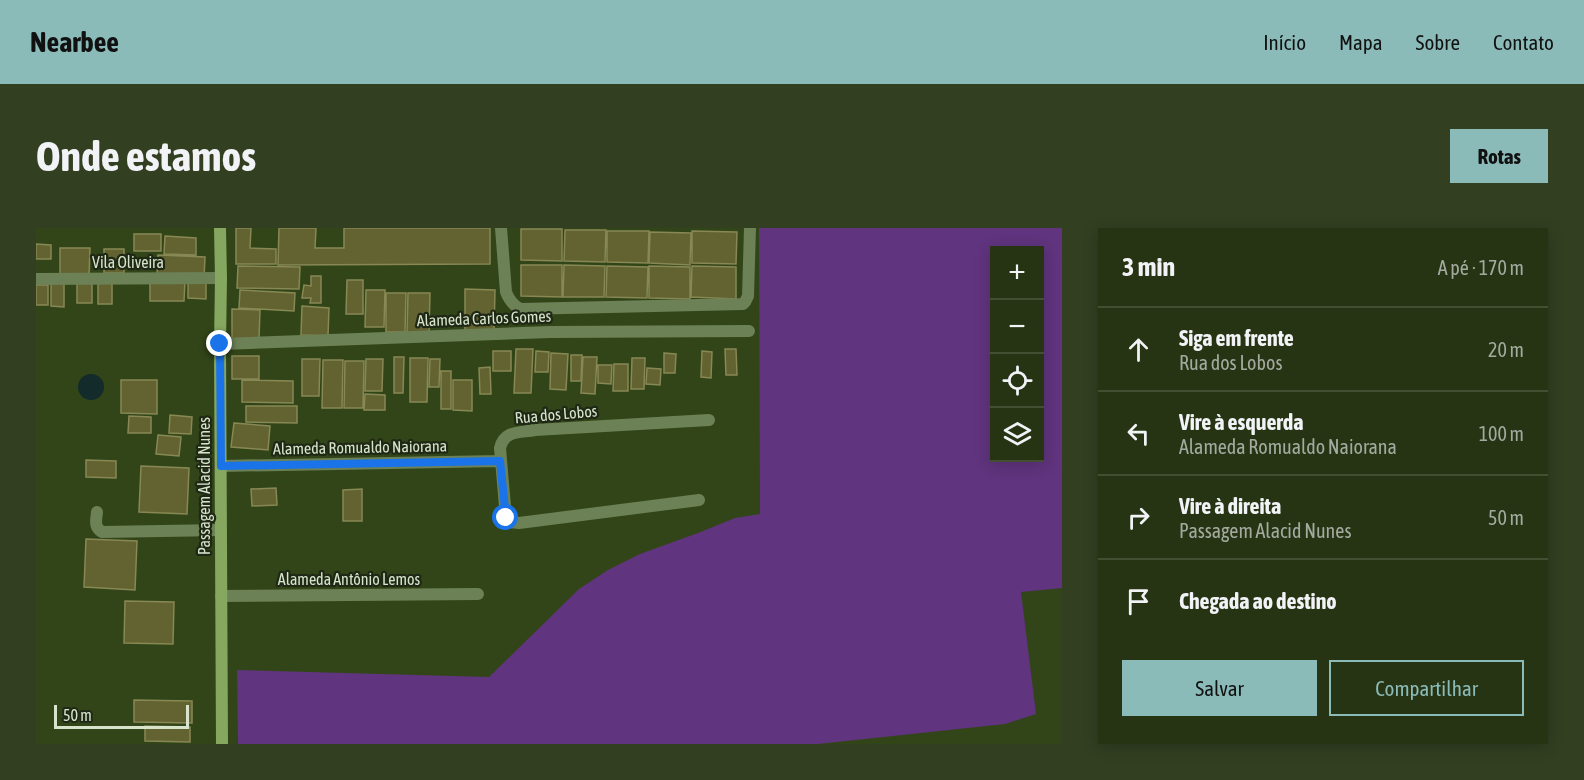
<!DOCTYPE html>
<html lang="pt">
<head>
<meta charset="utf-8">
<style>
  body { margin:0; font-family:"Asap Condensed",sans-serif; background:#323f21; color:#f1f3f6 }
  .controls { position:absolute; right:18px; top:18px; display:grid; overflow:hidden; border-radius:0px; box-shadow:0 3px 15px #0003 }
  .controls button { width:54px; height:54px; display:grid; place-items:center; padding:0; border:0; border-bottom:2px solid #424f33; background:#263413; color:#f1f3f6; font:30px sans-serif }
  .scale { position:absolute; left:18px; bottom:15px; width:135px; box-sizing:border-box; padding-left:6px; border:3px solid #d7e4cb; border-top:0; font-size:16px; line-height:21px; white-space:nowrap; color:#d7e4cb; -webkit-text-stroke:4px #1f2815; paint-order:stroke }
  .stop { position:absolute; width:18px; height:18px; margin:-14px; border:4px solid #1a73e8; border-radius:50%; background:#fff }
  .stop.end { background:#1a73e8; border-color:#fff; box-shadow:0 2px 6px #0008 }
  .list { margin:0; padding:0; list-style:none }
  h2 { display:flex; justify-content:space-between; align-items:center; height:78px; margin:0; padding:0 24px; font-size:26px }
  h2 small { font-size:20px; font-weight:400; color:#a4aaa0 }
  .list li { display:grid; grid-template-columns:39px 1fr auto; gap:18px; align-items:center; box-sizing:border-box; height:84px; padding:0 24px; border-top:2px solid #424f33 }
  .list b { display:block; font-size:22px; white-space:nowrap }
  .list p { margin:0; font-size:20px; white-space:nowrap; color:#a4aaa0 }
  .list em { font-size:20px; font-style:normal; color:#a4aaa0 }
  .actions { display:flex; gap:12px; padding:18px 24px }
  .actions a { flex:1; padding:14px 0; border:2px solid #8bbbb9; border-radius:0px; text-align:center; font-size:21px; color:#8bbbb9 }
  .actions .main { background:#8bbbb9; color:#111 }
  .icon { flex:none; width:33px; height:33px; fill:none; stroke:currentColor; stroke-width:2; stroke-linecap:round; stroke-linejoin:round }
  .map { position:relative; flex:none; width:1026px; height:516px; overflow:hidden; border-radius:0px }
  header { display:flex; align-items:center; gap:36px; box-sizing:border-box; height:84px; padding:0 30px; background:#8bbbb9; color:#111 }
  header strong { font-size:28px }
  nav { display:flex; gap:33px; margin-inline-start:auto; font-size:21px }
  .intro { display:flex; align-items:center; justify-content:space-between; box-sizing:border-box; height:144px; padding:0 36px }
  h1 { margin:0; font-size:42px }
  .button { padding:15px 27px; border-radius:0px; background:#8bbbb9; color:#111; font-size:21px; font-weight:700 }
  main { display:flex; gap:36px; padding:0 36px }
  aside { flex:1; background:#263413; border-radius:0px; box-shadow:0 3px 15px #0003 }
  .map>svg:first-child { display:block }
</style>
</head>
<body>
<header>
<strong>Nearbee</strong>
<nav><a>Início</a><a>Mapa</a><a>Sobre</a><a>Contato</a></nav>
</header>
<div class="intro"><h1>Onde estamos</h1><a class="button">Rotas</a></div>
<main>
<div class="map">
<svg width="1026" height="516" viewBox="0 0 1026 516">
  <rect width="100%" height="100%" fill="#324519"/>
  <!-- green -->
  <path fill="#60347e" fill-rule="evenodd" d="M723,0H1026V360L985,364L1000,486L969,496L782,516H202L201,442L453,449L543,361L572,342L604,326L662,305L699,290L724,286ZM958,22H1004V230H958Z"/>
  <!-- water -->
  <path fill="#132b2a" d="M42 159a13 13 0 1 1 26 0a13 13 0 1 1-26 0Z"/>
  <!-- building -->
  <path fill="#626330" stroke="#878854" stroke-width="1.5" d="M200,0H215L214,20L240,21V36H200Z
    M243,0H280L279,20H308V0H454V36L242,37Z
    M485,1H526V33L485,32Z
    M529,2H570L569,34L528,33Z
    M571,3H613L612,35L571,34Z
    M656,3L701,4L700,36L656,35Z
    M614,4L655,5L654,37L613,35Z
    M98,6H125V23H98Z
    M129,8L160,10V27L128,26Z
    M0,16L15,17V31H0Z
    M24,20H54L53,48H24Z
    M68,21H88V45H68Z
    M122,27L169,29L168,50L121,48Z
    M485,37H526V69L485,68Z
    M528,37L569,38L568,69H527Z
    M202,38L264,39L263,61L201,60Z
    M571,38L612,39L611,70L570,69Z
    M613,38L654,39V71L613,70Z
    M656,38L700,39V71L655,69Z
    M275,48H285V75H274L275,70H266L268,57L275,58Z
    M311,52H327V86H310Z
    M15,53H28V79L15,78Z
    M41,53H56V75H41Z
    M114,53H149L148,73H114Z
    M152,53H170V71L152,70Z
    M62,55H76V76H62Z
    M0,57H12V77H0Z
    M429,61L459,62L458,104H429Z
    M204,62L259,65L258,83L203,80Z
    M330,62H349L348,99H329Z
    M350,65H370L369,104H350Z
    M372,65H394L393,105H371Z
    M266,78L293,80L292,108L265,107Z
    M196,81L224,82L223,111H196Z
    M480,121H497L495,165H478Z
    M689,121H700L701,147H690Z
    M457,123H475V143H457Z
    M500,123L513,124L512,144H499Z
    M666,123L676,124L675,150L665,149Z
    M515,125L532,126L530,162L514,161Z
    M628,125L640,126L639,145H628Z
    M535,127H546L545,153H535Z
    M196,128H223V151H196Z
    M358,129H368L367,165H358Z
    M547,129H561L559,166L545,165Z
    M374,130H392L391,174H374Z
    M596,130H609L608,161H595Z
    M266,131H284L283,168H266Z
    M330,131H347L346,163H329Z
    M394,131H404L403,159H393Z
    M287,132H307L306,180H286Z
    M309,133H328L327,180H308Z
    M578,136H592V163H577Z
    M562,137H576L575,156L562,155Z
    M454,139L455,166H444L443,140Z
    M611,140L625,141L624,157L610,156Z
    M405,143H415V181H405Z
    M85,152H121V186L85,185Z
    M206,152L257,153V175L206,174Z
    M417,152H436V183L417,182Z
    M329,166L349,167V182H328Z
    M210,178H261V195L210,194Z
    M134,187L156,189L155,206L133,205Z
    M93,188L115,189V205H92Z
    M198,195L234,198L232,222L195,219Z
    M122,207L145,209L143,228L120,226Z
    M50,232L80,233V250L50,249Z
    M105,238L153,240L151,286L103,284Z
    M240,260L241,277L216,278L215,261Z
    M326,261V293H307V262Z
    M50,311L101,313L99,362L48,359Z
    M89,373L138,374L137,416L88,415Z
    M98,472L156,473V495L98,494Z
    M109,498L154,499V514L109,513Z"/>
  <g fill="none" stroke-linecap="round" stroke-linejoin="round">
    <!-- street -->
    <path stroke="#6c8156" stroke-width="12" d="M465,0L470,64C473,72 477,77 484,81L707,76L709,74L712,68L714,0
      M0,51L185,50
      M184,116L514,104L713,103
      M185,238L464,233
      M663,272L483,295L474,294L470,290L464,220C468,202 484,205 499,202L673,192
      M61,284C60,293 58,299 66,304L185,302
      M185,368L442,366"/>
    <!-- secondary -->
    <path stroke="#85a760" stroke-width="12" d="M184,0L185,50L184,116L186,516"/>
  </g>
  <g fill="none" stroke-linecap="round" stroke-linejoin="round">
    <!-- route -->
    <path stroke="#1a73e8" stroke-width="8" d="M184,116L185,238L464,233L470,290"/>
  </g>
  <g text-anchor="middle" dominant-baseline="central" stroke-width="4.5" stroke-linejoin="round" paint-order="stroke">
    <!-- street labels -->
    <g font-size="16" fill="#d7e4cb" stroke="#1f2815">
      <text x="92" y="34">Vila Oliveira</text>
      <text transform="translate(448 90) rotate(-2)">Alameda Carlos Gomes</text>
      <text transform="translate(520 186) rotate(-5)">Rua dos Lobos</text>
      <text transform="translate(324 219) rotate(-1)">Alameda Romualdo Naiorana</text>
      <text transform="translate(168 258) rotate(-90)">Passagem Alacid Nunes</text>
      <text x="313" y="351">Alameda Antônio Lemos</text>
    </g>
  </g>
</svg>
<div class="controls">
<button>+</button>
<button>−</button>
<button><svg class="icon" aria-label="locate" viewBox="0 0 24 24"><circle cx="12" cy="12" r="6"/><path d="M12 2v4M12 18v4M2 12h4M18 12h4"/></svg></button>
<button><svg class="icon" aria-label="layers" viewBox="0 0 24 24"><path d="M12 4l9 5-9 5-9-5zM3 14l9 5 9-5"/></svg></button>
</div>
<div class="scale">50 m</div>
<div class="stop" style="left:470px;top:290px"></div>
<div class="stop end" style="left:184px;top:116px"></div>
</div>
<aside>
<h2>3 min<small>A pé · 170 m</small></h2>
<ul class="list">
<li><svg class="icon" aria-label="ahead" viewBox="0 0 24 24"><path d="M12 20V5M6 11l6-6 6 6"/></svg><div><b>Siga em frente</b><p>Rua dos Lobos</p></div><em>20 m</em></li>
<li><svg class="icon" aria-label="left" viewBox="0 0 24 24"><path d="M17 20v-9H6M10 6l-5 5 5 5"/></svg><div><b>Vire à esquerda</b><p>Alameda Romualdo Naiorana</p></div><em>100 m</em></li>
<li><svg class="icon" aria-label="right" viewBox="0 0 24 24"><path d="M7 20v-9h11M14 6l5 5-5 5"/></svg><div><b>Vire à direita</b><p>Passagem Alacid Nunes</p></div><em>50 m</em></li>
<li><svg class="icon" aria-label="arrive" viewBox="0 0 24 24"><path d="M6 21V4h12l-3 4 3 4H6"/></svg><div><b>Chegada ao destino</b></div></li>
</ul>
<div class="actions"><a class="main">Salvar</a><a>Compartilhar</a></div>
</aside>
</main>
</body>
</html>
